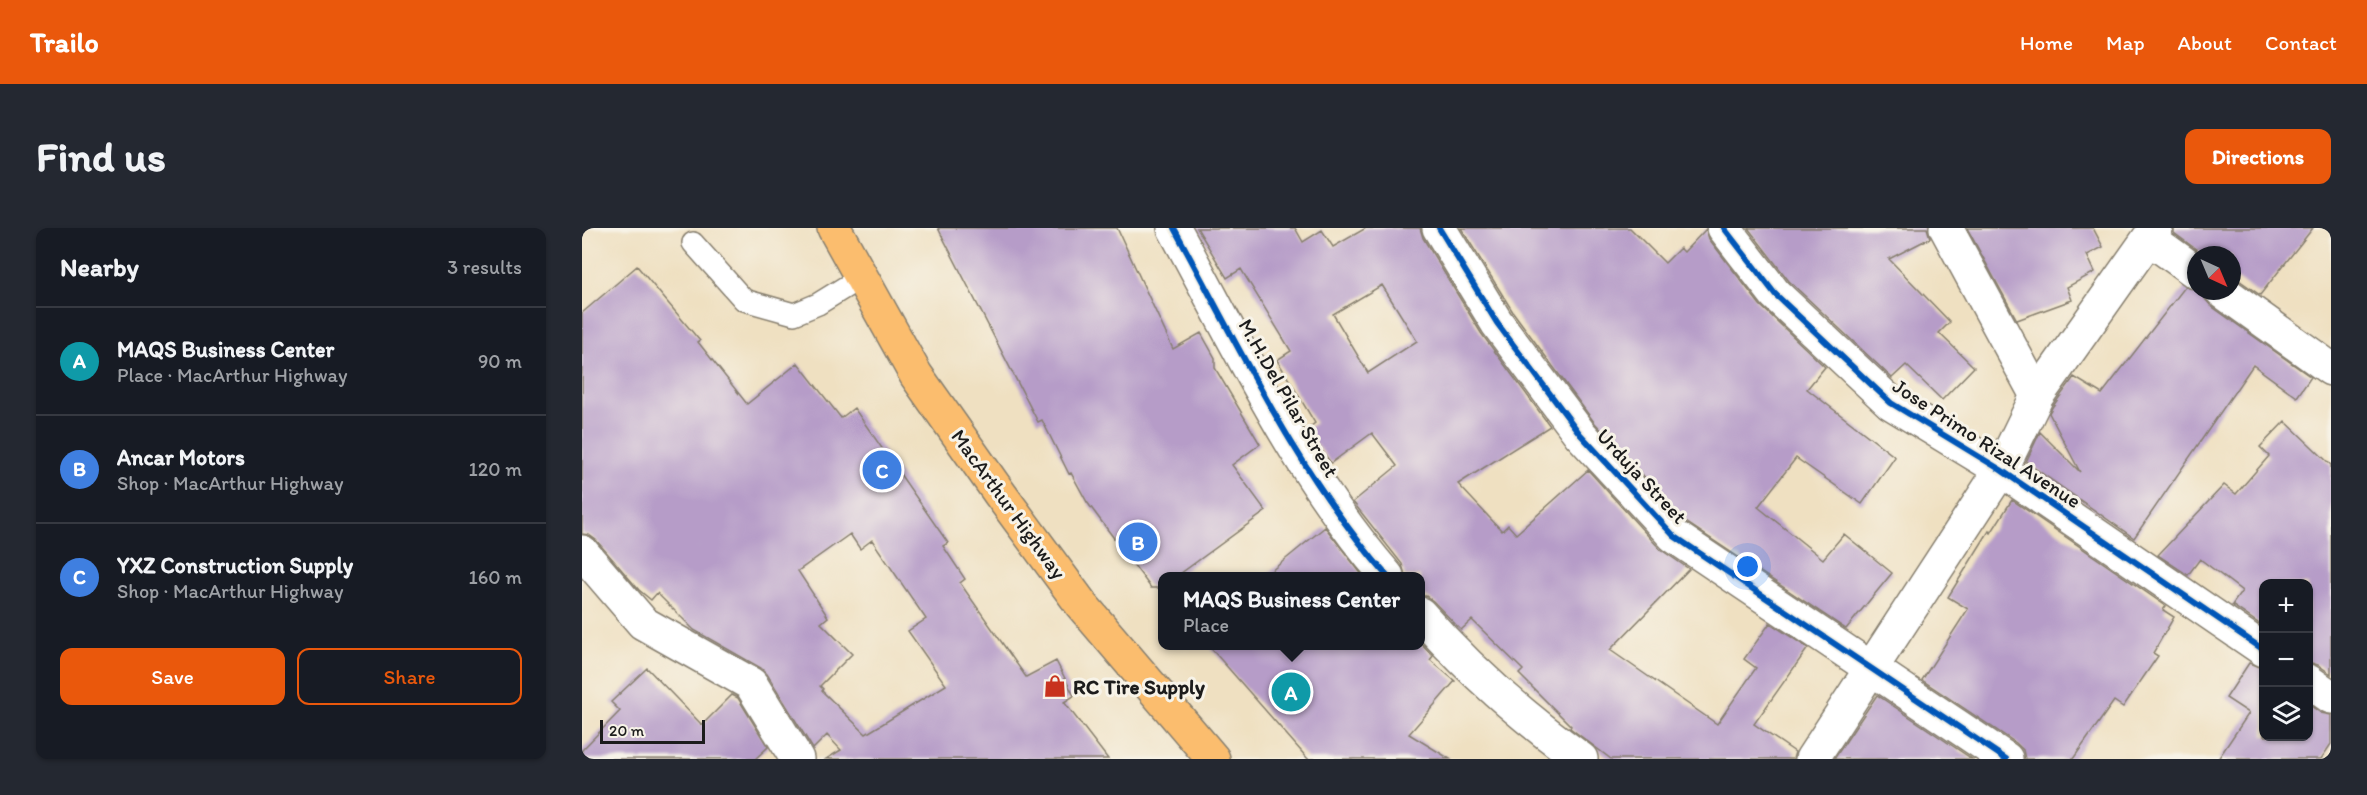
<!DOCTYPE html>
<html lang="en">
<head>
<meta charset="utf-8">
<style>
  body { margin:0; font-family:Itim,sans-serif; background:#242831; color:#f1f3f6 }
  .controls { position:absolute; right:18px; bottom:18px; display:grid; overflow:hidden; border-radius:12px; box-shadow:0 2px 4px #0004 }
  .controls button { width:54px; height:54px; display:grid; place-items:center; padding:0; border:0; border-bottom:2px solid #363941; background:#171b24; color:#f1f3f6; font:30px sans-serif }
  .compass { position:absolute; left:1605px; top:18px; width:54px; height:54px; border-radius:50%; background:#171b24; box-shadow:0 2px 4px #0004; rotate:136deg }
  .scale { position:absolute; left:18px; bottom:15px; width:105px; box-sizing:border-box; padding-left:6px; border:3px solid #1c1c1c; border-top:0; font-size:16px; line-height:21px; white-space:nowrap; color:#1c1c1c; -webkit-text-stroke:4px #f7f3e8; paint-order:stroke }
  .you { position:absolute; left:1166px; top:339px; width:21px; height:21px; margin:-15px; border:4px solid #fff; border-radius:50%; background:#1a73e8; box-shadow:0 0 0 9px #1a73e833 }
  .badge { display:grid; place-items:center; width:39px; height:39px; border-radius:50%; background:#ea580c; color:#fff; font-size:20px; font-weight:700 }
  .pin { position:absolute; translate:-50% -50%; border:3px solid #fff; box-shadow:0 2px 6px #0006 }
  .popup { position:absolute; left:576px; top:344px; width:267px; height:78px; box-sizing:border-box; display:grid; place-content:center; border-radius:12px; background:#171b24; filter:drop-shadow(0 2px 4px #0005); font-size:20px; white-space:nowrap; color:#9ea1a6 }
  .popup b { font-size:22px; color:#f1f3f6 }
  .popup::after { content:''; position:absolute; left:50%; top:100%; margin-left:-12px; border:12px solid transparent; border-top-color:#171b24 }
  .list { margin:0; padding:0; list-style:none }
  h2 { display:flex; justify-content:space-between; align-items:center; height:78px; margin:0; padding:0 24px; font-size:26px }
  h2 small { font-size:20px; font-weight:400; color:#9ea1a6 }
  .list li { display:grid; grid-template-columns:39px 1fr auto; gap:18px; align-items:center; box-sizing:border-box; height:108px; padding:0 24px; border-top:2px solid #363941 }
  .list b { display:block; font-size:22px; white-space:nowrap }
  .list p { margin:0; font-size:20px; white-space:nowrap; color:#9ea1a6 }
  .list em { font-size:20px; font-style:normal; color:#9ea1a6 }
  .actions { display:flex; gap:12px; padding:18px 24px }
  .actions a { flex:1; padding:14px 0; border:2px solid #ea580c; border-radius:12px; text-align:center; font-size:21px; color:#ea580c }
  .actions .main { background:#ea580c; color:#fff }
  .icon { flex:none; width:33px; height:33px; fill:none; stroke:currentColor; stroke-width:2; stroke-linecap:round; stroke-linejoin:round }
  .map { position:relative; flex:none; width:1749px; height:531px; overflow:hidden; border-radius:12px }
  header { display:flex; align-items:center; gap:36px; box-sizing:border-box; height:84px; padding:0 30px; background:#ea580c; color:#fff }
  header strong { font-size:28px }
  nav { display:flex; gap:33px; margin-inline-start:auto; font-size:21px }
  .intro { display:flex; align-items:center; justify-content:space-between; box-sizing:border-box; height:144px; padding:0 36px }
  h1 { margin:0; font-size:42px }
  .button { padding:15px 27px; border-radius:12px; background:#ea580c; color:#fff; font-size:21px; font-weight:700 }
  main { display:flex; gap:36px; padding:0 36px }
  aside { flex:1; background:#171b24; border-radius:12px; box-shadow:0 2px 4px #0004 }
  .map>svg:first-child { display:block }
</style>
</head>
<body>
<header>
<strong>Trailo</strong>
<nav><a>Home</a><a>Map</a><a>About</a><a>Contact</a></nav>
</header>
<div class="intro"><h1>Find us</h1><a class="button">Directions</a></div>
<main>
<aside>
<h2>Nearby<small>3 results</small></h2>
<ul class="list">
<li><span class="badge" style="background:#0f9aa8">A</span><div><b>MAQS Business Center</b><p>Place · MacArthur Highway</p></div><em>90 m</em></li>
<li><span class="badge" style="background:#3f7fe0">B</span><div><b>Ancar Motors</b><p>Shop · MacArthur Highway</p></div><em>120 m</em></li>
<li><span class="badge" style="background:#3f7fe0">C</span><div><b>YXZ Construction Supply</b><p>Shop · MacArthur Highway</p></div><em>160 m</em></li>
</ul>
<div class="actions"><a class="main">Save</a><a>Share</a></div>
</aside>
<div class="map">
<svg width="1749" height="531" viewBox="0 0 1749 531">
  <rect width="100%" height="100%" fill="#f7f3e8"/>
  <filter id="ink" filterUnits="userSpaceOnUse"><feTurbulence type="fractalNoise" baseFrequency=".0167" numOctaves="2"/><feDisplacementMap in="SourceGraphic" scale="12" xChannelSelector="R" yChannelSelector="G"/><feConvolveMatrix kernelMatrix="1 2 1 2 8 2 1 2 1" color-interpolation-filters="sRGB"/></filter>
  <filter id="wash" filterUnits="userSpaceOnUse"><feTurbulence type="fractalNoise" baseFrequency=".008" numOctaves="4" result="noise"/><feDisplacementMap in="SourceGraphic" scale="24" xChannelSelector="R" yChannelSelector="G"/><feGaussianBlur stdDeviation="1.35" result="paint"/><feColorMatrix in="noise" values="0 0 0 0 0 0 0 0 0 0 0 0 0 0 0 0 0 1.4 0 .05"/><feComposite in="paint" operator="in"/></filter>
  <g filter="url(#wash)">
    <rect width="100%" height="100%" fill="#efe0c1"/>
    <g id="blocks">
      <!-- building -->
      <path fill="#b69cc8" fill-rule="evenodd" d="M356,0H535L591,121L619,105L633,130V140L678,216L650,237L684,283L595,348H580V360H569L505,274L489,245L487,246L460,192L456,194Z
        M615,0H713L721,14L740,2L751,19L784,0H838L841,10L899,105L968,198L876,256L920,303L926,297L934,306L1006,242L1078,321L1107,341L1028,422L1135,496L1174,440L1162,431L1188,395L1226,420L1172,496L1213,524L1211,531H1029L988,500L989,498L937,446L941,442L890,392L879,402L851,373L844,368H838V348H823L820,336L771,274L815,238L790,205L749,235L724,202L733,195L695,132L709,123L659,41L645,50ZM800,57L835,113L786,145L751,86Z
        M879,0H1048L1083,35L1098,20L1102,24L1124,1L1127,11L1178,77L1243,139L1225,161L1313,229L1280,276L1214,230L1176,279L1241,331L1262,306L1310,345L1264,401L1104,294L1012,194L931,84Z
        M1166,0H1345L1348,10L1307,31L1368,94L1357,105L1392,139L1360,172L1324,137L1310,150L1207,53Z
        M1385,0H1511L1521,19L1505,27L1513,44L1485,59L1490,72L1435,92Z
        M1592,0H1731L1678,67L1650,47V27H1622L1592,5Z
        M55,38L118,113L116,114L165,176L216,135L259,190L272,180L366,315L361,318L383,351L378,355L444,449L474,433L492,468L482,474L526,531H244L259,522L245,507L231,521L185,446L179,440L112,402L75,365L69,372L57,362L14,312L7,307L0,306V85ZM268,306L278,321L290,312L344,391L326,403L364,457L284,506L240,463L241,461L238,458L270,426L239,395L246,389L216,343Z
        M1603,59L1622,63L1623,71L1629,78L1729,149L1715,169L1671,137L1552,310L1444,234L1458,204L1498,244L1467,185L1471,178L1492,149L1520,166Z
        M1703,193L1749,237V446L1736,437L1726,434V356H1682V399L1650,377L1660,363L1618,331L1606,347L1576,327L1642,257L1654,266L1687,228L1678,219Z
        M1430,272L1584,378L1581,382L1592,389L1571,425L1576,428L1541,479L1532,473L1491,531H1443L1441,522L1434,515L1340,452L1386,381L1366,369L1407,303L1409,305Z
        M743,299L781,348H683Z
        M838,414L851,428L848,432L873,453L827,506L868,531H726L626,417H838Z
        M1667,435L1682,441V508H1726V476L1739,485L1749,487V516L1739,531H1636L1667,485L1644,470Z
        M65,440L120,497L150,467L156,470L186,519L173,531H0V522L38,483L29,474Z
        M1295,467L1390,531H1252Z"/>
    </g>
  </g>
  <g filter="url(#ink)">
    <use href="#blocks" fill-opacity="0" stroke="#867e6e" stroke-width="1.5"/>
    <g fill="none" stroke-linecap="round" stroke-linejoin="round">
      <!-- service casing -->
      <g stroke="#867e6e" stroke-width="24">
        <path id="service" d="M111,15L162,72L212,86L236,76L278,50"/>
      </g>
      <!-- minor casing -->
      <g stroke="#867e6e" stroke-width="36">
        <path id="minor" d="M592,0C657,119 716,246 805,348
          M857,0L915,95L998,206L1092,308L1424,531
          M1142,0L1193,66L1309,175L1419,242L1682,422
          M1364,0L1455,168
          M1568,11L1614,44
          M1640,63L1749,141
          M0,324L61,395L169,456L215,531
          M838,386C886,441 941,489 999,531
          M1726,453L1749,469
          M1230,531L1419,242L1455,168L1574,0"/>
      </g>
      <!-- trunk casing -->
      <g stroke="#867e6e" stroke-width="36">
        <path id="trunk" d="M252,0L334,147L418,266L499,376L631,531"/>
      </g>
      <!-- service -->
      <use href="#service" stroke="#fff" stroke-width="21"/>
      <!-- minor -->
      <use href="#minor" stroke="#fff" stroke-width="33"/>
      <!-- trunk -->
      <use href="#trunk" stroke="#fbbd6e" stroke-width="33"/>
      <!-- cycleway casing -->
      <g stroke="#f7f3e8" stroke-width="10">
        <path id="cycleway" d="M592,0C657,119 716,246 805,348
          M857,0L915,95L998,206L1092,308L1424,531
          M1142,0L1193,66L1309,175L1419,242L1682,422"/>
      </g>
      <!-- cycleway -->
      <use href="#cycleway" stroke="#0057b8" stroke-width="6"/>
    </g>
  </g>
  <!-- icons -->
  <defs>
    <g id="shop-bare" transform="scale(1.8)"><path d="M-5-2.5h2.3a2.7 3.5 0 0 1 5.4 0H5L5.5 6h-11ZM-1.5-2.5h3a1.5 2.3 0 0 0-3 0Z" fill="#c8321e" stroke="#f7f3e8" stroke-width="2.5" paint-order="stroke"/></g>
  </defs>
  <g fill-rule="evenodd">
    <use href="#shop-bare" x="473" y="458"/>
  </g>
  <g text-anchor="middle" dominant-baseline="central" stroke-width="6" stroke-linejoin="round" paint-order="stroke">
    <!-- street labels -->
    <g font-size="21" fill="#1c1c1c" stroke="#f7f3e8">
      <text transform="translate(707 170) rotate(60)">M.H.Del Pilar Street</text>
      <text transform="translate(1405 215) rotate(33)">Jose Primo Rizal Avenue</text>
      <text transform="translate(1060 248) rotate(47)">Urduja Street</text>
      <text transform="translate(427 276) rotate(54)">MacArthur Highway</text>
    </g>
    <!-- poi labels -->
    <g font-size="21" font-weight="bold" fill="#1c1c1c" stroke="#f7f3e8" text-anchor="start">
      <text x="491" y="458">RC Tire Supply</text>
    </g>
  </g>
</svg>
<div class="controls">
<button>+</button>
<button>−</button>
<button><svg class="icon" aria-label="layers" viewBox="0 0 24 24"><path d="M12 4l9 5-9 5-9-5zM3 14l9 5 9-5"/></svg></button>
</div>
<svg class="compass" viewBox="-18 -18 36 36"><path d="M0-13l5 13h-10z" fill="#e53935"/><path d="M0 13l5-13h-10z" fill="#9ea1a6"/></svg>
<div class="scale">20 m</div>
<div class="you"></div>
<div class="pin badge" style="left:709px;top:464px;background:#0f9aa8">A</div>
<div class="popup"><b>MAQS Business Center</b>Place</div>
<div class="pin badge" style="left:556px;top:314px;background:#3f7fe0">B</div>
<div class="pin badge" style="left:300px;top:242px;background:#3f7fe0">C</div>
</div>
</main>
</body>
</html>
